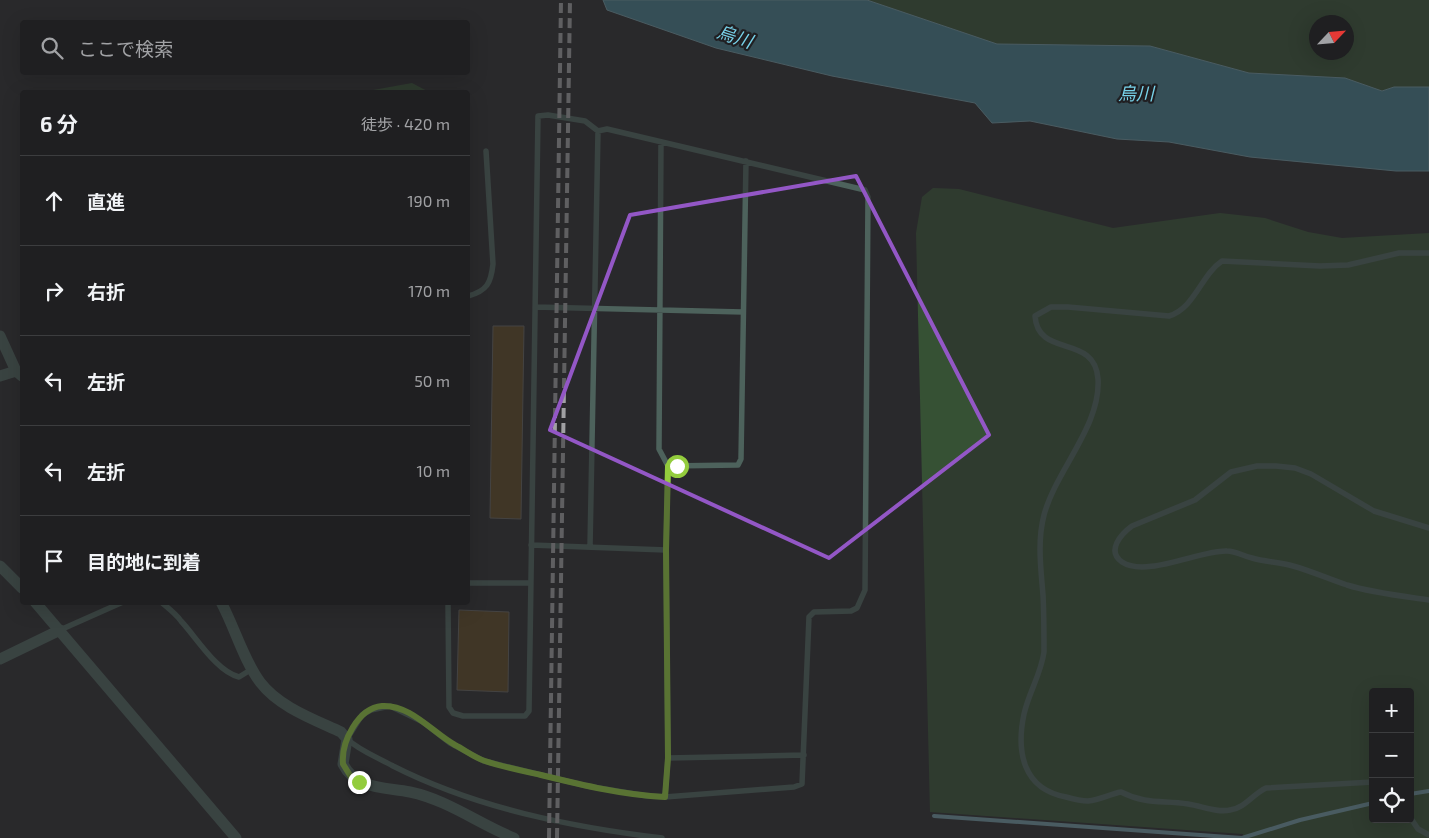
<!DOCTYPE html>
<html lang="ja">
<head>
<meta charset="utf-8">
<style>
  body { margin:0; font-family:"Exo 2","Noto Sans JP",sans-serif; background:#2c2c2e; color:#f1f3f6 }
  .controls { position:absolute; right:15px; bottom:15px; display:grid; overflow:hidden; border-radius:5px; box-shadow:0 5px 20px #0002 }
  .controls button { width:45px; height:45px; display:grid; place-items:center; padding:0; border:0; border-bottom:1px solid #3c3d3f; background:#1f1f21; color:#f1f3f6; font:25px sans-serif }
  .compass { position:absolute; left:1309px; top:15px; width:45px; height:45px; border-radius:50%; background:#1f1f21; box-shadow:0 5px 20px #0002; rotate:64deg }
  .stop { position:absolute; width:15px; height:15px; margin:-11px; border:4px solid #93cc3d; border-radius:50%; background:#fff }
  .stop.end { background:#93cc3d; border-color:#fff; box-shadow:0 1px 5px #0008 }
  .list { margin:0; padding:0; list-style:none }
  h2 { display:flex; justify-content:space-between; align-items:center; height:65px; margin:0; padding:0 20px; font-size:21px }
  h2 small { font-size:16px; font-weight:400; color:#a1a2a5 }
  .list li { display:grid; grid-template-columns:32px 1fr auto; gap:15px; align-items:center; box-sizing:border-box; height:90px; padding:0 20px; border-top:1px solid #3c3d3f }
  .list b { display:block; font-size:19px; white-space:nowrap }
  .list em { font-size:16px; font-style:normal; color:#a1a2a5 }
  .icon { flex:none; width:28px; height:28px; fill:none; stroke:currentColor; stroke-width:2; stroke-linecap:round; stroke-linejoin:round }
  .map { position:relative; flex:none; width:1429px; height:838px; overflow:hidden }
  .search { position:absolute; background:#1f1f21; box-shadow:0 5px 20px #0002; left:20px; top:20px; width:450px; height:55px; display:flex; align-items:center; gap:12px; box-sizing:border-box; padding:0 18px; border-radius:5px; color:#a1a2a5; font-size:19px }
  .panel { position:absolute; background:#1f1f21; box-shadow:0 5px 20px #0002; left:20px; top:90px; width:450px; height:515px; border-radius:5px }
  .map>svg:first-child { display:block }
</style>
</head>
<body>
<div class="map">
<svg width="1429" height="838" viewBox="0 0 1429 838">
  <rect width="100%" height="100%" fill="#29292c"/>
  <!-- green -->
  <path fill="#365134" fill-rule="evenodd" d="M867,0H1429V87H1394L1382,91L1345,78L1249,73L1150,46L997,44ZM1316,22H1346V52H1316Z
    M412,83L429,92H362Z
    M933,188L959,189L1113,228L1220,213L1265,218L1308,232L1342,238L1429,233V838H1244L1243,834L930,812L916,233L922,197ZM1373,692H1410V819H1373Z"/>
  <!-- water -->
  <path fill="#437b89" stroke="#7097a2" d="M603,0H867L997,44L1150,46L1249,73L1345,78L1382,91L1394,87H1429V171H1396L1250,157L1169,142L1117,139L1030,121L992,123L975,103L832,76L716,48L607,10Z"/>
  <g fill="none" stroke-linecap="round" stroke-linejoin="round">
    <!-- stream -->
    <path stroke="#7097a2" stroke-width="4" d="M1410,794L1429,791
      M934,816L1242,838L1300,820L1373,803"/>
  </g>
  <!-- building -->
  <path fill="#5c451f" stroke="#64625e" d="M493,326H524L521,519L490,518Z
    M459,610L509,612L508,692L457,690Z"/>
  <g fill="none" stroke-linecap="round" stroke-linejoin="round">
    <!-- lane -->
    <path stroke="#4d625c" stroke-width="5.5" d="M661,142L659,449L668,466L666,550L668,758L665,797
      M468,296C487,291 491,283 493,264L486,151
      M535,307L743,312
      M668,466L738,465L741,459L746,161
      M1429,528L1374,511L1311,474L1295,468L1276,466H1257L1231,472L1195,500L1132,526C1121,534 1106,551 1122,562C1146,578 1200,550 1227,551C1236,551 1243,556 1252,558C1265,562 1280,562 1293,566C1311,571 1329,579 1347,585C1373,593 1402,596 1429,600
      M531,545L666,550
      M590,547L598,131
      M468,583H531
      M161,602C168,608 176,614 181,621C196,637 217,672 239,677L252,669
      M448,602L449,707L453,713L463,716H525L529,711L538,116L548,115L585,121L598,131L607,129L865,190L868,197L865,590L857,608L851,611L814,612L809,617L802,784L794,787L665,797L647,796L587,786L484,761L450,743L423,722L390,706L371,710L362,715L347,739C360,751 377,757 393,766C476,808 570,827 662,838
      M60,630L123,602
      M668,758L804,755
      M1373,782L1266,788C1253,794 1245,808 1230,810C1217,813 1202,806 1188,804C1162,800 1147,805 1121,792C1110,794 1100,800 1088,801C1081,801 1073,799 1066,797C1023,789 1016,752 1024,714C1029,692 1041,674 1044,652C1044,633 1044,614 1043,595C1041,569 1037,542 1044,515C1056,470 1101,426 1098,379C1095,333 1038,359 1035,316L1051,307H1068L1169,316C1195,308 1201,275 1222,261L1320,266L1348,265L1399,253H1429
      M1410,817L1418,829L1429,835"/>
    <!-- street -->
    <path stroke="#4d625c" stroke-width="11" d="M0,336L16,371L22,376
      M0,376L16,371
      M0,566L22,588
      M35,602L236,838
      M221,602C235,628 243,659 260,682C279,707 313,719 341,732L347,739L343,764C356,790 385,787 410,792C448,800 479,824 514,838
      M0,659L60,630"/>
    <!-- rail -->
    <path stroke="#a0a0a3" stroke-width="4" stroke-dasharray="10 5" stroke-linecap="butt" d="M549,838L561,0
      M557,838L570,0"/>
  </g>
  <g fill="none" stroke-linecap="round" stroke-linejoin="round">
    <!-- route -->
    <path stroke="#93cc3d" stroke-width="6" d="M359,782L351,777L343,764C341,742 358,708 382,706C410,704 433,733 455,745C465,750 475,758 485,761C503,767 523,771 541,775C582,785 623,795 665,797L668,758L666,550L668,466H677"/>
  </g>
  <!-- marked area -->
  <path d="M0 0H1429V838H0ZM856,176L989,435L829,558L550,430L630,215Z" fill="#29292c" fill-opacity=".55" fill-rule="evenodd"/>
  <path fill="none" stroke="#9357c6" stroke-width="4" stroke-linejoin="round" d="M856,176L989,435L829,558L550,430L630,215Z"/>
  <g text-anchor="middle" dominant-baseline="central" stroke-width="4.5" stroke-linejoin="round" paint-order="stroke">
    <!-- water labels -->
    <g font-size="18" font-style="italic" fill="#78d3ea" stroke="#201f22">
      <text transform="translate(735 36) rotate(18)">烏川</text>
      <text x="1136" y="93">烏川</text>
    </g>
  </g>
</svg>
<div class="controls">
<button>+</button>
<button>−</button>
<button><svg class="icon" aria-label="locate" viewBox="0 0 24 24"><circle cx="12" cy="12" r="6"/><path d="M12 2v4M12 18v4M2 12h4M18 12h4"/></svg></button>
</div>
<svg class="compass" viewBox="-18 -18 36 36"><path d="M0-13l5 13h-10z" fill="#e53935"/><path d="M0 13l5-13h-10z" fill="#a1a2a5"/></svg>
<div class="stop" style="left:677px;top:466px"></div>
<div class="stop end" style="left:359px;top:782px"></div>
<div class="search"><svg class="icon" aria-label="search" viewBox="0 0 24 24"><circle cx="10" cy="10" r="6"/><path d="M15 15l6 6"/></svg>ここで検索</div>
<section class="panel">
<h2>6 分<small>徒歩 · 420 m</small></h2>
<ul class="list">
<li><svg class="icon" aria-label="ahead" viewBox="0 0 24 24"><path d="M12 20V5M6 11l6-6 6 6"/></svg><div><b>直進</b></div><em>190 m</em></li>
<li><svg class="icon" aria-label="right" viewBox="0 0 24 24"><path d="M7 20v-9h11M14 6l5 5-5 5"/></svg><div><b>右折</b></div><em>170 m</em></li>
<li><svg class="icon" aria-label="left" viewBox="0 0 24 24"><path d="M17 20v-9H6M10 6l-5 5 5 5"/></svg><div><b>左折</b></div><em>50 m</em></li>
<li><svg class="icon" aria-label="left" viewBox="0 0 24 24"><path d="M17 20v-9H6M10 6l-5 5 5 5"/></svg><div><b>左折</b></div><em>10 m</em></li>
<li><svg class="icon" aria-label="arrive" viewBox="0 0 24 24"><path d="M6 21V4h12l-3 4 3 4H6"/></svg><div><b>目的地に到着</b></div></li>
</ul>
</section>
</div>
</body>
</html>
